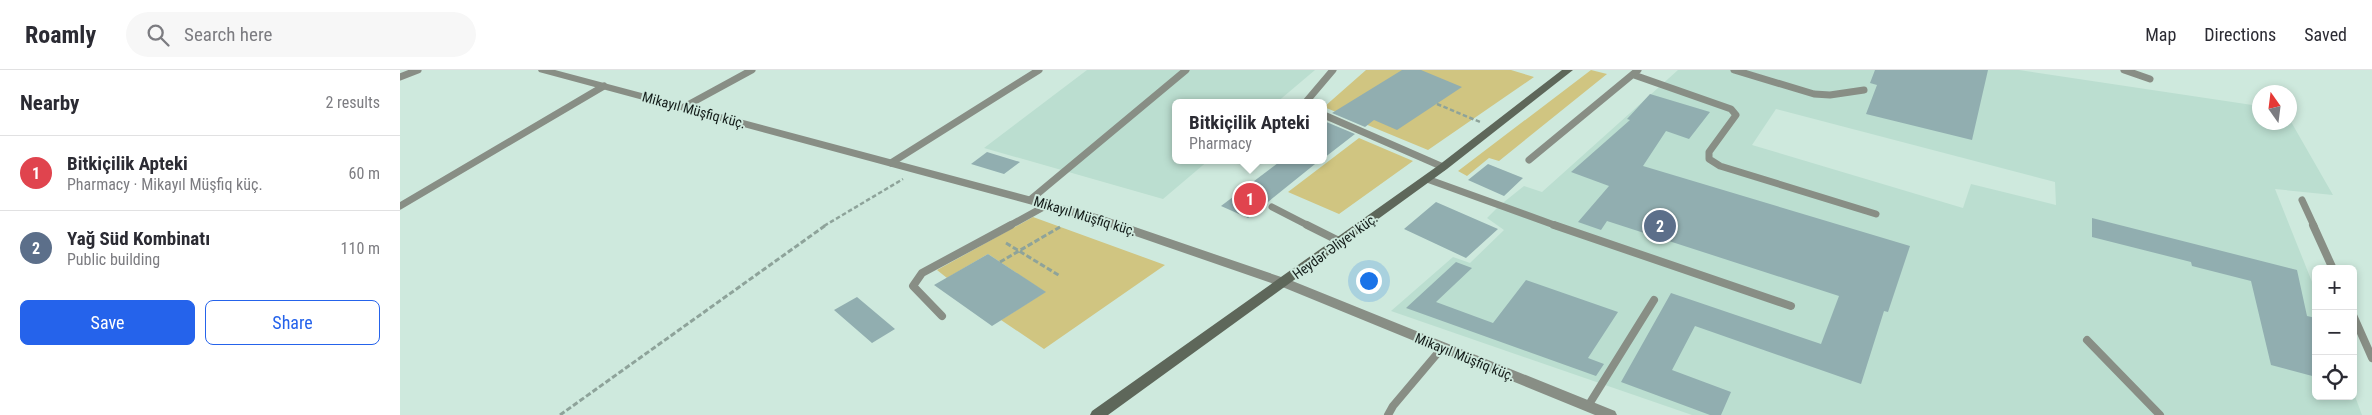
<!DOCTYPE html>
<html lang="en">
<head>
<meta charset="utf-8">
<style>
  body { margin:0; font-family:"Roboto Condensed",sans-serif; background:#f7f7f7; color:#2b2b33 }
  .controls { position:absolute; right:15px; bottom:15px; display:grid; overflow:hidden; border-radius:8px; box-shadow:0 2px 8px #0003 }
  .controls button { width:45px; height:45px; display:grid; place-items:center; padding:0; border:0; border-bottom:1px solid #e1e1e2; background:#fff; color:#2b2b33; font:25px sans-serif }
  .compass { position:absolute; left:1852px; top:15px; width:45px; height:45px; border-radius:50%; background:#fff; box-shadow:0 2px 8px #0003; rotate:346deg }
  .you { position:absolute; left:968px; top:210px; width:18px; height:18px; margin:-12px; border:4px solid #fff; border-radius:50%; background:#1a73e8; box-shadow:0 0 0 8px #1a73e833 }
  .badge { display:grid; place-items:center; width:32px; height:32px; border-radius:50%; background:#2563eb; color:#fff; font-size:16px; font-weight:700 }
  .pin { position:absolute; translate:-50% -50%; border:2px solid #fff; box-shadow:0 1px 5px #0006 }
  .popup { position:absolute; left:772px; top:29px; width:155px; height:65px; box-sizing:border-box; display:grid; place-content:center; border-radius:8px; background:#fff; filter:drop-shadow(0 1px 4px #0005); font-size:16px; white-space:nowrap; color:#7c7c81 }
  .popup b { font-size:19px; color:#2b2b33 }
  .popup::after { content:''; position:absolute; left:50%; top:100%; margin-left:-10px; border:10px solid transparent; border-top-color:#fff }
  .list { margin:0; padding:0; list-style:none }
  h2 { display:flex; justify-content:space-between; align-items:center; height:65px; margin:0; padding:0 20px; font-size:21px }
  h2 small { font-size:16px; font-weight:400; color:#7c7c81 }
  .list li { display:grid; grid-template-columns:32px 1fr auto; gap:15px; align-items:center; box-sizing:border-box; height:75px; padding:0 20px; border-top:1px solid #e1e1e2 }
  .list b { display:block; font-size:19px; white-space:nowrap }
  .list p { margin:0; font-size:16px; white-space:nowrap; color:#7c7c81 }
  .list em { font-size:16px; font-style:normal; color:#7c7c81 }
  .actions { display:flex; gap:10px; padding:15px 20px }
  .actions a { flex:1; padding:11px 0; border:1px solid #2563eb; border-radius:8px; text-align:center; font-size:18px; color:#2563eb }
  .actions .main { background:#2563eb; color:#fff }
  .icon { flex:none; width:28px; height:28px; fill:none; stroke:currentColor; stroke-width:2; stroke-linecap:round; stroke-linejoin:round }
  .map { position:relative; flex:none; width:1972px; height:345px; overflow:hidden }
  header { display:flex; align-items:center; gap:30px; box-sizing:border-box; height:70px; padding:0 25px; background:#fff; border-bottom:1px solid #e1e1e2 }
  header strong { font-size:24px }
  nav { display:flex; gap:28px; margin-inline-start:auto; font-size:18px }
  .search { width:350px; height:45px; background:#f7f7f7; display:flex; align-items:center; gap:12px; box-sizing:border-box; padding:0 18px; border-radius:28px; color:#7c7c81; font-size:19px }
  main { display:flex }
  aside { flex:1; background:#fff }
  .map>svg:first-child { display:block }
</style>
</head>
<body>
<header>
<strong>Roamly</strong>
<div class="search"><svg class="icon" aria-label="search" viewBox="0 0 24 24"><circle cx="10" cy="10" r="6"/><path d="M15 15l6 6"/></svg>Search here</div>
<nav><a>Map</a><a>Directions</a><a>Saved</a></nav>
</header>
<main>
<aside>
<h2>Nearby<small>2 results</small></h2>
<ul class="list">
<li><span class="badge" style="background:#e0444e">1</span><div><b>Bitkiçilik Apteki</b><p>Pharmacy · Mikayıl Müşfiq küç.</p></div><em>60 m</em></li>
<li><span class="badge" style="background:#5c6f8a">2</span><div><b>Yağ Süd Kombinatı</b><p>Public building</p></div><em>110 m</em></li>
</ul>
<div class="actions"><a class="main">Save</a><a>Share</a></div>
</aside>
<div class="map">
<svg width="1972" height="345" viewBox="0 0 1972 345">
  <rect width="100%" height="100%" fill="#cee9dd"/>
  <!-- built -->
  <path fill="#bbded0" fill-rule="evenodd" d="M687,0H915L876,33H776V90H809L763,129L584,78Z
    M1278,0H1619L1859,36L1860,52H1890V50L1933,125L1875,119L1916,222V326H1953V321L1962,345H1292L991,241L1053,187L1070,193L1104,160L1087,148L1099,136L1124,116L1142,122ZM1376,39L1655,112L1656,135L1571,114L1563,138L1352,75Z"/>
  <!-- green -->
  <path fill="#d0c581" d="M966,0H1111L1134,7L1028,80L924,37Z
    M1191,0L1207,4L1099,91L1089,88L1067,106L1058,101Z
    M959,68L1013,91L939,144L888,122Z
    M633,147L765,195L644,279L601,250L645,222L588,184L547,208L537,200Z"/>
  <!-- building -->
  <path fill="#91aeb0" d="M1002,0H1021L1062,17L997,60L974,50L965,57L932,43Z
    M1475,0H1588L1572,70L1466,44L1477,15L1470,13Z
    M1250,24L1310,42L1289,69L1266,61L1243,96L1510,176L1488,242L1484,241L1461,314L1295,256L1272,300L1331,322L1321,345H1310L1221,312L1271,223L1421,274L1439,226L1207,151L1201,160L1178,152L1209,116L1171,102L1230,50L1227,49Z
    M924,51L955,64L924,88Z
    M587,82L620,92L604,104L571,94Z
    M882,90H920L848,148L821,136Z
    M1088,94L1123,108L1104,126L1068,110Z
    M1036,132L1098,159L1066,188L1004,159Z
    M1692,148L1897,200L1907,246L1916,248V307L1871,295L1851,211L1792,196L1791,192L1692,167Z
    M588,184L646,222L592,256L534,215Z
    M1056,192L1072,198L1036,232L1093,253L1126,210L1218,242L1188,288L1204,294L1196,306L1006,238Z
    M457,227L495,259L472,273L434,240Z"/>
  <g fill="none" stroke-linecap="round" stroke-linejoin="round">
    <!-- path-far1 -->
    <path stroke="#8ea39a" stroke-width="2.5" stroke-dasharray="4.5 2.5" stroke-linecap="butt" d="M1037,34L1080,52
      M424,156L503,109"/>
    <!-- path -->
    <path stroke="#8ea39a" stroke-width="3" stroke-dasharray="5.5 2.5" stroke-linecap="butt" d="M606,173L660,206
      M600,192L660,157
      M160,345L426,155"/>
    <!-- service-far1 -->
    <path stroke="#888e85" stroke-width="7" d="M1334,0L1414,24L1430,25L1464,20
      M1724,0L1750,9
      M1234,5L1331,39L1336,45L1309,82V89L1320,96L1476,144
      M0,7L18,0
      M905,33L933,0
      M284,37L352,0
      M924,45L1043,97
      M1129,90L1238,0
      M491,93L639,0
      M1027,109L1157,156
      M630,130L786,0
      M1902,130L1914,156
      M0,136L204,16
      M872,137L909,156
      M609,156L649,134"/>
    <!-- service -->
    <path stroke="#888e85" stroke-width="8" d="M907,155L941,172
      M1154,155L1391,236
      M1913,155L1933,199
      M1953,245L1972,288
      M542,246L513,216L522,203L611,155
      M1687,270L1760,345
      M1188,336L1254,230
      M988,345L993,336L1042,278"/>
    <!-- minor -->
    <path fill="#888e85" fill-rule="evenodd" d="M138,0H155L700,145L890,210L1215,341L1217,345H1195L880,216L692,151L139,2Z"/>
    <!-- secondary -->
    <path fill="#5e675a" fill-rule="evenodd" d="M1162,0H1173L1047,99L708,345H690L692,341L1039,95Z"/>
  </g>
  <g text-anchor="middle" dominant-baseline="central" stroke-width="4" stroke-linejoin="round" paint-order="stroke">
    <!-- street labels -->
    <g font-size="14" fill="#131c19" stroke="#cee9dd">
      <text transform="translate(294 40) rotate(15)">Mikayıl Müşfiq küç.</text>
      <text transform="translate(685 146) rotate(17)">Mikayıl Müşfiq küç.</text>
      <text transform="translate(935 176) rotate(-36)">Heydər Əliyev küç.</text>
      <text transform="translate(1065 287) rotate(22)">Mikayıl Müşfiq küç.</text>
    </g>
  </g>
</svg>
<div class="controls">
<button>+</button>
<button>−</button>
<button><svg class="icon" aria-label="locate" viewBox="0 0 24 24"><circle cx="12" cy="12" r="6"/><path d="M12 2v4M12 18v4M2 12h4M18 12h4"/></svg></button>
</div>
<svg class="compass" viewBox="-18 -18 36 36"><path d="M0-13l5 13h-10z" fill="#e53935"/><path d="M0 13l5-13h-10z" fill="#7c7c81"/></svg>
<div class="you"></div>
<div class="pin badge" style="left:850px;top:129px;background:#e0444e">1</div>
<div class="popup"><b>Bitkiçilik Apteki</b>Pharmacy</div>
<div class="pin badge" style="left:1260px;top:156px;background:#5c6f8a">2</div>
</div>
</main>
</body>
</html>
